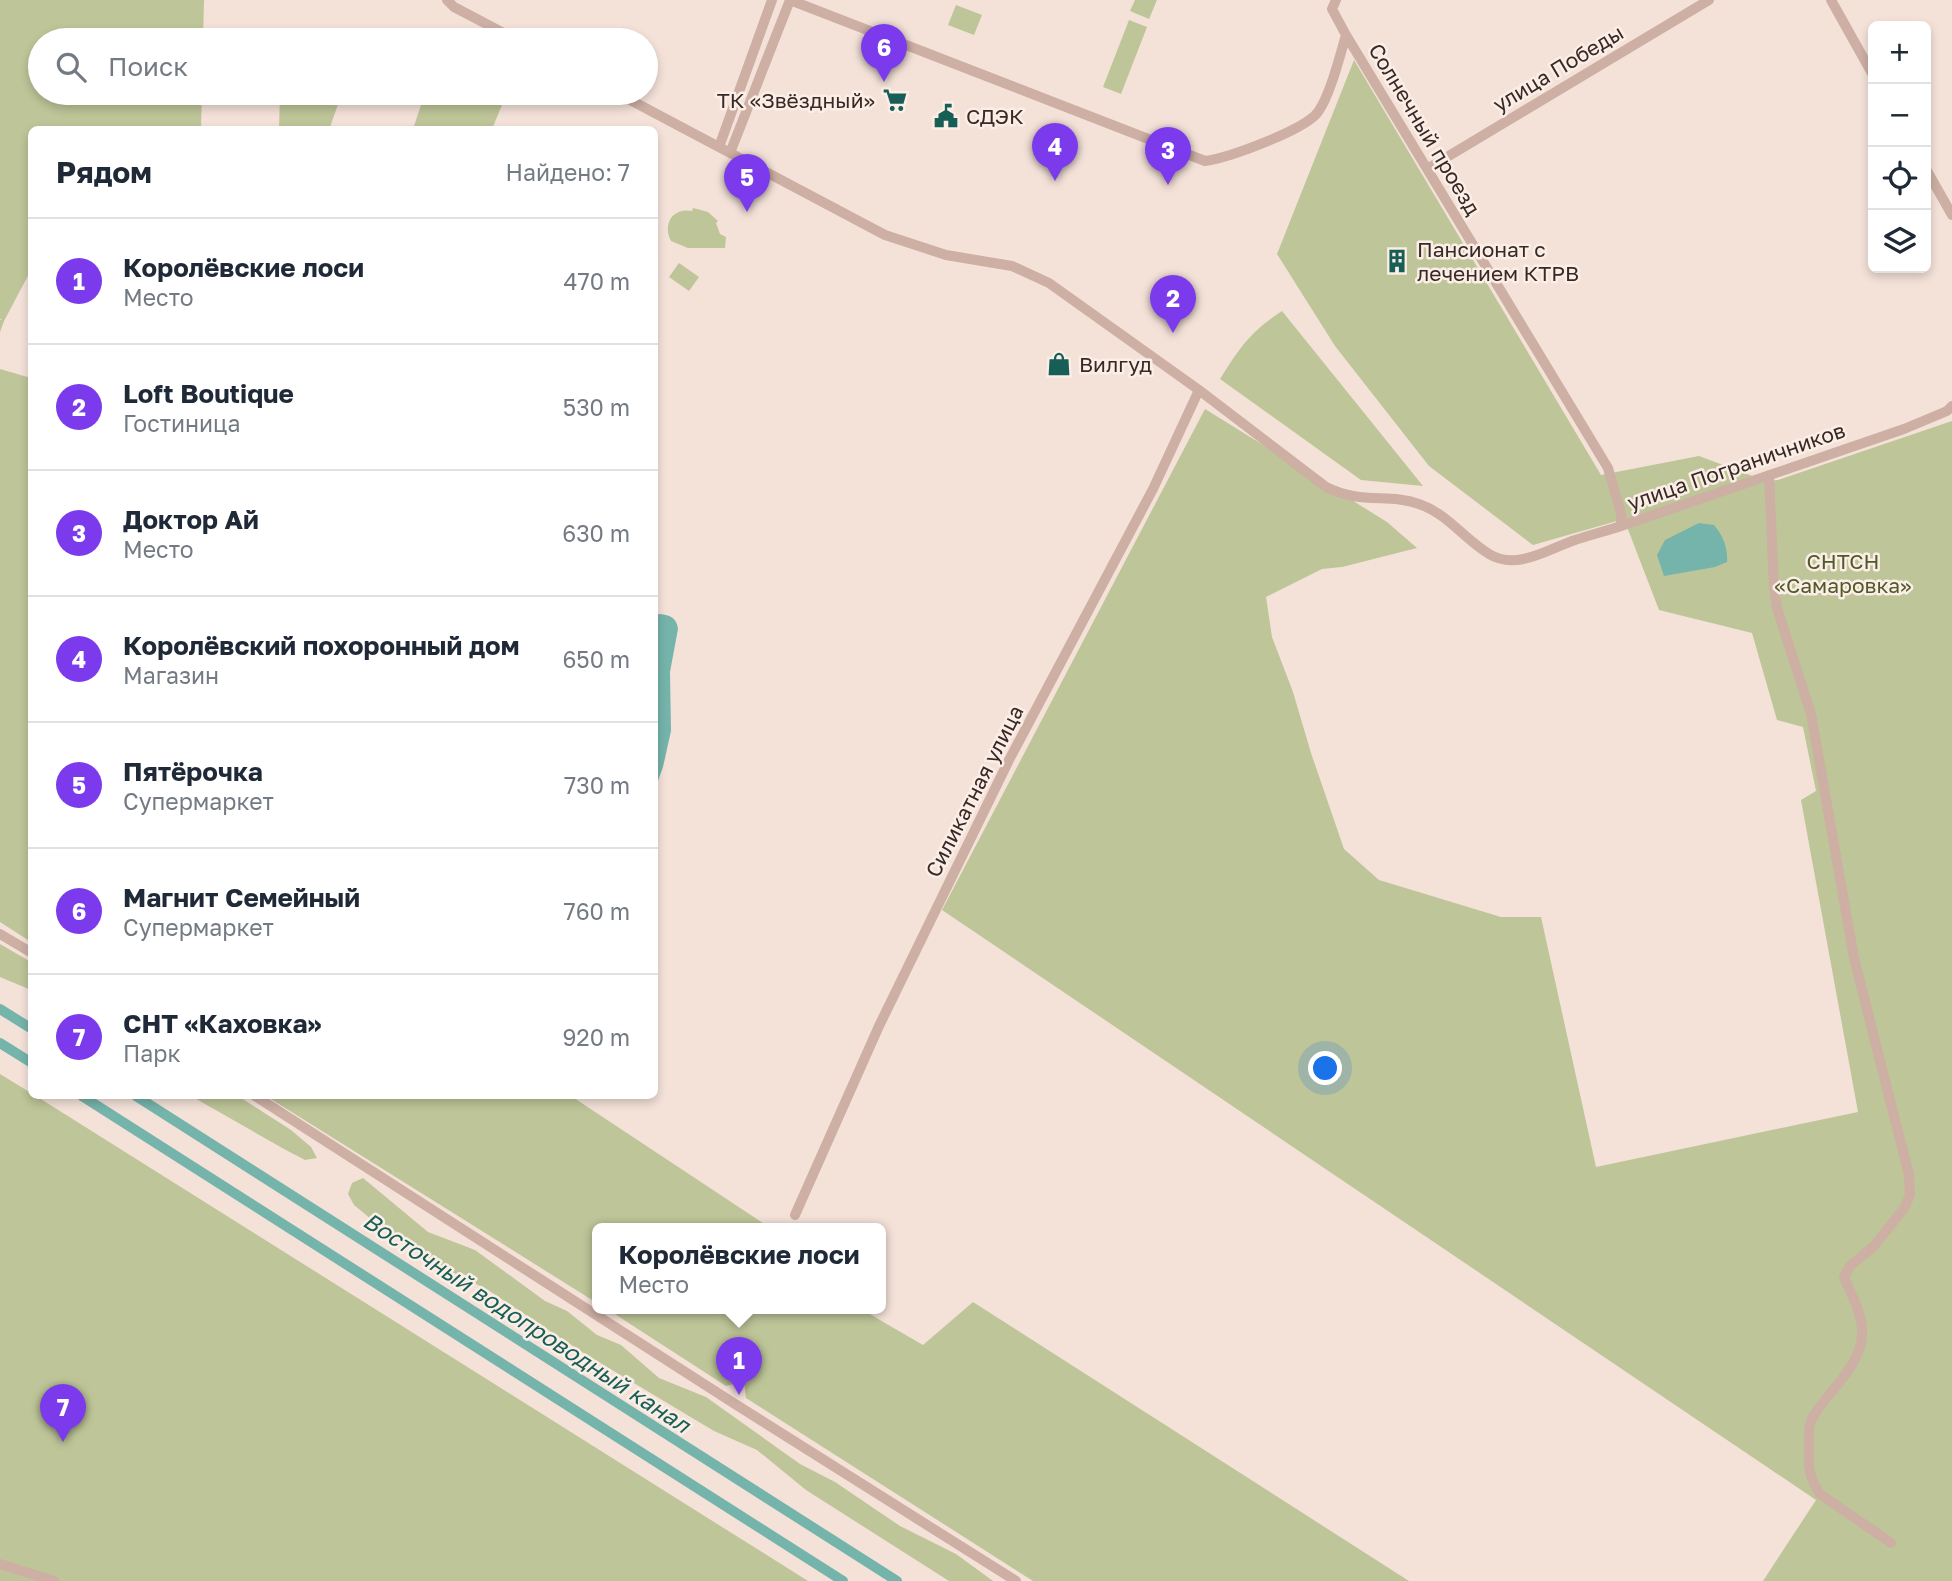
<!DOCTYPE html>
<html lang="ru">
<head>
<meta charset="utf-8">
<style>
  body { margin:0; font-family:"Golos Text",sans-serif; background:#f2f2f3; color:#1f2937 }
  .controls { position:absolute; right:21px; top:21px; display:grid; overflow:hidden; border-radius:10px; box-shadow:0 4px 10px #0003 }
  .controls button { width:63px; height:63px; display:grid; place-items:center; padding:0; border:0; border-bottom:2px solid #e0e1e3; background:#fff; color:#1f2937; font:35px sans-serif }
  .you { position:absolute; left:1326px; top:1069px; width:24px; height:24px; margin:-18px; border:5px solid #fff; border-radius:50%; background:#1a73e8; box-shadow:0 0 0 10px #1a73e833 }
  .badge { display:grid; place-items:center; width:46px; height:46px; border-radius:50%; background:#7c3aed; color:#fff; font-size:23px; font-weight:700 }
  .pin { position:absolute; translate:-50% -58px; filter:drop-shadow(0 2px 4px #0008) }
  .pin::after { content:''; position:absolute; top:37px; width:24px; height:21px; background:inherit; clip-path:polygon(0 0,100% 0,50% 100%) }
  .popup { position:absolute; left:592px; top:1223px; width:294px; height:91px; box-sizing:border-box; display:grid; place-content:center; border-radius:10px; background:#fff; filter:drop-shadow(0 2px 5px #0005); font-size:23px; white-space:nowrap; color:#747a83 }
  .popup b { font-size:26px; color:#1f2937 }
  .popup::after { content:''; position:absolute; left:50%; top:100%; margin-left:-14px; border:14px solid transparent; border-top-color:#fff }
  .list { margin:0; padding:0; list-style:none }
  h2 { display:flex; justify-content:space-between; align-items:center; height:91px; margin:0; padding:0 28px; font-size:30px }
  h2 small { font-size:23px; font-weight:400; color:#747a83 }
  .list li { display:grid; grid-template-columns:46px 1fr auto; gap:21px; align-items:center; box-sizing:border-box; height:126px; padding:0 28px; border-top:2px solid #e0e1e3 }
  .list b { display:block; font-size:26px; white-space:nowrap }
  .list p { margin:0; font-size:23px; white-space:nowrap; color:#747a83 }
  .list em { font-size:23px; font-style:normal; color:#747a83 }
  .icon { flex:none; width:38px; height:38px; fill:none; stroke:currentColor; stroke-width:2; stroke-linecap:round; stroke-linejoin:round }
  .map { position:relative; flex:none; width:1952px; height:1581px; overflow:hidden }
  .search { position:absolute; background:#fff; box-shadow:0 4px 10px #0003; left:28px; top:28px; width:630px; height:77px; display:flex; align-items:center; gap:18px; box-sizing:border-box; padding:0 24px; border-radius:38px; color:#747a83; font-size:26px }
  .panel { position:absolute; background:#fff; box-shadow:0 4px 10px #0003; left:28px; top:126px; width:630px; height:973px; border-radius:10px }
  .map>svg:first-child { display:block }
</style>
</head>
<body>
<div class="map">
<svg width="1952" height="1581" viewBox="0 0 1952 1581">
  <rect width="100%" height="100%" fill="#f4e2d9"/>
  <!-- green -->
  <path fill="#bec598" d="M0,0H204L203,40H40V93H202L201,129L32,130L31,270L4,321L0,332V320H2L0,319Z
    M1135,0H1157L1149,19L1130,11Z
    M956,5L982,15L974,35L948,25Z
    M1129,20L1147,27L1121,94L1103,87Z
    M1354,60L1601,475L1699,456L1766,481L1778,480L1952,421V1581H1763L1816,1500L942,910L1205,409L1387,522L1417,548L1342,567L1322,569L1266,597L1272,637L1293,692L1311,753L1344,849L1379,880L1501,917H1541L1596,1167L1858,1112L1801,800L1816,791L1803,727L1777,720L1752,633L1659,610L1624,519L1533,545L1429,466L1335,346L1277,254Z
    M280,93H342L329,130L279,129Z
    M425,93H507L492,129H413Z
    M693,208L708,212L718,221L716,223L720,234L726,237L725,248H688L671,241C662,224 673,207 692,211Z
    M679,263L699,277L689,291L669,277Z
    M1282,311L1423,486L1361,480L1220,379C1240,347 1250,332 1282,311Z
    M0,369L31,378V942L0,922Z
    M0,944L31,962V990L0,977Z
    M0,1074L31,1093L32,1096H36L808,1581H0Z
    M191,1096H238L291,1130L311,1147L317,1158L305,1160L284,1149Z
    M266,1096H571L772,1229H597V1303Z
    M363,1178L428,1232L475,1250L545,1301L567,1311L597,1335L621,1345L659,1378L706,1397L800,1464L835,1482L900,1526L956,1554L993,1581H949L806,1490L757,1450L714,1431L582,1352L488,1290L442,1267L388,1233L354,1205L348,1194L352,1183Z
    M973,1302L1409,1581H1033L746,1398L744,1381L726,1386L607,1309H861L923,1345Z"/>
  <!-- water -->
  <path fill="#75b4ab" d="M1699,523L1714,525C1723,536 1728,547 1727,562L1715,567L1664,576L1657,555L1665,540Z
    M660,614C670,615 677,618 678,629L670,672L671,731L663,767L655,789L654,615Z"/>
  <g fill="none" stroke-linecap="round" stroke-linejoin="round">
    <!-- canal -->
    <path stroke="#75b4ab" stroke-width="10" d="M0,1009L32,1029
      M0,1043L32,1063
      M82,1096L843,1581
      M136,1096L897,1581"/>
    <!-- minor -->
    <path stroke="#cdafa4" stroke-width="10" d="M447,0L454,7L517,40
      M790,0L1205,161C1228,158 1305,130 1318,112C1330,96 1340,55 1346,35
      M1336,0L1332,9L1346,35L1608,468L1621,513V526
      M1831,0L1873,75
      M617,93L885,235L946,255L1012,266L1049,283L1199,390L1326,487C1362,505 1388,493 1419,504C1448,514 1464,539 1489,554C1517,571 1548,549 1575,540C1590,535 1606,531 1621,526L1904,429L1947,411L1952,406
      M719,147L772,0
      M730,153L790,0
      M1427,169L1709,0
      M1926,169L1952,215
      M1769,475L1774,588L1777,608L1811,714L1854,958L1909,1175L1910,1194L1905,1207L1874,1246L1850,1266L1844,1277C1851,1294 1863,1315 1862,1333C1861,1370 1825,1392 1811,1421C1808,1428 1809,1440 1809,1448C1808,1466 1809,1478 1820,1494L1891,1543
      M0,934L32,953
      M255,1096L735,1404L1016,1581
      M795,1215L879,1026L1009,760L1153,489L1199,390
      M0,1564L54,1581"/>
  </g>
  <!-- icons -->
  <defs>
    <g id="supermarket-bare" transform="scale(1.89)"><path d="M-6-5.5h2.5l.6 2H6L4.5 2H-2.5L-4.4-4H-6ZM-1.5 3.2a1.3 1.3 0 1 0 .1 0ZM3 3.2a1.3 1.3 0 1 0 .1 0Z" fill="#175e56" stroke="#fbeee6" stroke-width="2.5" paint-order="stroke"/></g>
    <g id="civic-bare" transform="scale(1.89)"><path d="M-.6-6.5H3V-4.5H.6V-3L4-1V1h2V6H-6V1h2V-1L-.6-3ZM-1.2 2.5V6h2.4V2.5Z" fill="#175e56" stroke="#fbeee6" stroke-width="2.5" paint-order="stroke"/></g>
    <g id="building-bare" transform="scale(1.89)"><path d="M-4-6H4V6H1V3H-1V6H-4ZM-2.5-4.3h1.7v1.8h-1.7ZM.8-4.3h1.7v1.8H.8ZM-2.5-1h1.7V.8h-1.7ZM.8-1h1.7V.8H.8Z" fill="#175e56" stroke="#fbeee6" stroke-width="2.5" paint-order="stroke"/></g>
    <g id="shop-bare" transform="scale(1.89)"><path d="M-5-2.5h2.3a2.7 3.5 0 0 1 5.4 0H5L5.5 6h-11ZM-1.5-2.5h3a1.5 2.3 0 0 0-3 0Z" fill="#175e56" stroke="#fbeee6" stroke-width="2.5" paint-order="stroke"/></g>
  </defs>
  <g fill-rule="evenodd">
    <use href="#supermarket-bare" x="895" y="100"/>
    <use href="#civic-bare" x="946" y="116"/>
    <use href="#building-bare" x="1397" y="261"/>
    <use href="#shop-bare" x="1059" y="364"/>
  </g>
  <g text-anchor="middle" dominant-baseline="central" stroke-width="5" stroke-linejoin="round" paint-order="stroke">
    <!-- street labels -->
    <g font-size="21" fill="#382926" stroke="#fbeee6">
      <text transform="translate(1558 68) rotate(-31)">улица Победы</text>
      <text transform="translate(1425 129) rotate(59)">Солнечный проезд</text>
      <text transform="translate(1736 466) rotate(-19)">улица Пограничников</text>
      <text transform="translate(974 791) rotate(-63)">Силикатная улица</text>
    </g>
    <!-- poi labels -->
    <g font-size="21" fill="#382926" stroke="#fbeee6" text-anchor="start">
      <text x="875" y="100" text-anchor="end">ТК «Звёздный»</text>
      <text x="966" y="116">СДЭК</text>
      <text x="1417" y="249">Пансионат с<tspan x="1417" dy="24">лечением КТРВ</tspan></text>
      <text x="1079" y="364">Вилгуд</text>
    </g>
    <!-- park labels -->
    <g font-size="21" fill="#505927" stroke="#fbeee6">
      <text x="1843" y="561">СНТСН<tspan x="1843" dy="24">«Самаровка»</tspan></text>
    </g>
    <!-- water labels -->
    <g font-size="23" font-style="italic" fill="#175e56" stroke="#fbeee6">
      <text transform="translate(527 1322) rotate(33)">Восточный водопроводный канал</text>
    </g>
  </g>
</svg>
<div class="controls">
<button>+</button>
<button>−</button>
<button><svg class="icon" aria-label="locate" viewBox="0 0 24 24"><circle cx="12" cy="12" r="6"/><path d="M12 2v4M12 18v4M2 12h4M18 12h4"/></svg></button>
<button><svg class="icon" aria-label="layers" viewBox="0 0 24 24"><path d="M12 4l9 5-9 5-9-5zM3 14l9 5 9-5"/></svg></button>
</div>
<div class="you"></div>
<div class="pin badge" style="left:739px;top:1395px">1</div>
<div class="popup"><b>Королёвские лоси</b>Место</div>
<div class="pin badge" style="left:1173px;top:333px">2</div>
<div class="pin badge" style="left:1168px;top:185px">3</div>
<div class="pin badge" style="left:1055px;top:181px">4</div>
<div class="pin badge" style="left:747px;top:212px">5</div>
<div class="pin badge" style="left:884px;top:82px">6</div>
<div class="pin badge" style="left:63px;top:1442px">7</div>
<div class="search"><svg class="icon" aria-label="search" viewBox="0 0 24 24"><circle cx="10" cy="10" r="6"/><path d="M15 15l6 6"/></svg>Поиск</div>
<section class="panel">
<h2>Рядом<small>Найдено: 7</small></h2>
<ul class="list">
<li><span class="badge">1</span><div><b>Королёвские лоси</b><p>Место</p></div><em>470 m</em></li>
<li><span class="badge">2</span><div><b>Loft Boutique</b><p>Гостиница</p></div><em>530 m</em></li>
<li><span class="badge">3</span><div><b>Доктор Ай</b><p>Место</p></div><em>630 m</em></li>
<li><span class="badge">4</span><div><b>Королёвский похоронный дом</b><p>Магазин</p></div><em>650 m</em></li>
<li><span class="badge">5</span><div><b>Пятёрочка</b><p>Супермаркет</p></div><em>730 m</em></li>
<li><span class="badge">6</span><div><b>Магнит Семейный</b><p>Супермаркет</p></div><em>760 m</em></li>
<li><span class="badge">7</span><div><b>СНТ «Каховка»</b><p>Парк</p></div><em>920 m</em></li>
</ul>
</section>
</div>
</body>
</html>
